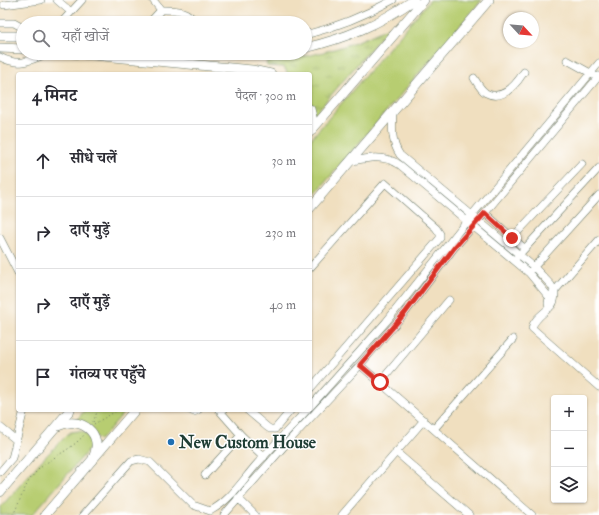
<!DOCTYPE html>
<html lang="hi">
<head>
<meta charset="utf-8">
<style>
  body { margin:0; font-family:"IM FELL Double Pica","Noto Serif Devanagari",serif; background:#f2f2f3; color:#2b2b33 }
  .controls { position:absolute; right:12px; bottom:12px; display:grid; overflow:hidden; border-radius:4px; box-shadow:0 1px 3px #0004 }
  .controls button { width:36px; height:36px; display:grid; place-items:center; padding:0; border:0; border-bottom:1px solid #e1e1e2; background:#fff; color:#2b2b33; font:20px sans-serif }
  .compass { position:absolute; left:503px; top:12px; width:36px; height:36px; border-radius:50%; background:#fff; box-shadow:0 1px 3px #0004; rotate:116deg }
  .stop { position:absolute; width:12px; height:12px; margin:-9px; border:3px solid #d93025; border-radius:50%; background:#fff }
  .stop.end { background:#d93025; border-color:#fff; box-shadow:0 1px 4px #0008 }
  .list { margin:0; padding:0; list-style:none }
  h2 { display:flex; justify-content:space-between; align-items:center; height:52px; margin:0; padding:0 16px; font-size:17px }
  h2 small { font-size:13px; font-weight:400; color:#7c7c81 }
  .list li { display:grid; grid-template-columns:26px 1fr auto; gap:12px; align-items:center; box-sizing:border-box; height:72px; padding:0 16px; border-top:1px solid #e1e1e2 }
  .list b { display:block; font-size:15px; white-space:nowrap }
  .list em { font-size:13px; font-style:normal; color:#7c7c81 }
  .icon { flex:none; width:22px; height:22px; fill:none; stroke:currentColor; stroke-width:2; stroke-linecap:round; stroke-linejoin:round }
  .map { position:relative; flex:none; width:599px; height:515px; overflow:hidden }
  .search { position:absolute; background:#fff; box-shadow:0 1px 3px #0004; left:16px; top:16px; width:296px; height:44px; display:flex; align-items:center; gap:10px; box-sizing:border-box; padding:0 14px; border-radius:22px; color:#7c7c81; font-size:15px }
  .panel { position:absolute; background:#fff; box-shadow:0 1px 3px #0004; left:16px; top:72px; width:296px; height:340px; border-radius:4px }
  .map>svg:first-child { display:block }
</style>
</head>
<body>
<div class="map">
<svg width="599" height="515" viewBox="0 0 599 515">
  <defs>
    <pattern id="grass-tufts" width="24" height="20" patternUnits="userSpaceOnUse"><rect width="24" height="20" fill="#b7cd71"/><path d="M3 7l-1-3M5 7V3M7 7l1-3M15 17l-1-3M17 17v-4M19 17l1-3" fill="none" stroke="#94a85e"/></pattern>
  </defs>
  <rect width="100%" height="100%" fill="#fff"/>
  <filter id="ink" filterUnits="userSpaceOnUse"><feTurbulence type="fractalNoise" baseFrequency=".025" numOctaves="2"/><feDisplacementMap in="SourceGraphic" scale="8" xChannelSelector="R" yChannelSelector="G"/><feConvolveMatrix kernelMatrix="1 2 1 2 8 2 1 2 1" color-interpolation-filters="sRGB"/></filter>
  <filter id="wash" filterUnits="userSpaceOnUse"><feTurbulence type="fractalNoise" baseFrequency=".012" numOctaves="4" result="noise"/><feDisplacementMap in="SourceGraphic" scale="16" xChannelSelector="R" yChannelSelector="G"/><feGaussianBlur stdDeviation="0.9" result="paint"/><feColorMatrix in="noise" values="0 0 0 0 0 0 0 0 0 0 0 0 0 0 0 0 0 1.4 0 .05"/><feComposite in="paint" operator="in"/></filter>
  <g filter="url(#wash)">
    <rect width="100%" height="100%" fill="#f0dfbf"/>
    <!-- grass -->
    <path fill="url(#grass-tufts)" stroke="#6b8552" d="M389,27L315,114L310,101V74H288L284,67L267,66L266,62C313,57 347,48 389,27Z"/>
    <!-- park -->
    <path fill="#b7cd71" stroke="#6b8552" d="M430,0H482L310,200V140Z
      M85,410H126L100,440L76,421Z
      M78,431C87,432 91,438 91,447L32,515H0V508L42,460L67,435L71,432Z"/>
  </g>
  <g filter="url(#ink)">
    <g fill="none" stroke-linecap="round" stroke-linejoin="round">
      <!-- minor casing -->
      <g stroke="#687665" stroke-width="8">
        <path id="minor" d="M57,0L71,12
          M153,0L161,10
          M4,5L41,0
          M0,23H14L23,28
          M61,23L82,0
          M149,23L161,10C175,10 188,9 195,23
          M305,35C337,27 364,16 393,0
          M0,57C19,67 30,61 48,53
          M567,60L594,75
          M474,78C477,83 481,90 486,93C503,102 517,83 524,72
          M393,112C392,127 391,142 400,155L534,267L551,285L555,292C555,296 555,301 552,305C546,312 534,318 532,328L599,387
          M349,162C367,158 383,154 400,165L529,273L549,297L548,303L549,308
          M485,213L524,248
          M0,238L18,273
          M512,238L582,164
          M517,257L599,168
          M310,268L385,183L436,228L440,234V238L310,389
          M532,269L599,195
          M552,294L599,240
          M360,365L532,515
          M380,382L449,300
          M310,407L386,322L466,222L599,63
          M190,410L194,412L198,410
          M219,410L241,435L264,457
          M247,410L267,427L270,429H275
          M0,427L16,440
          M275,429L291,410
          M434,429L513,339
          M396,452L469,515
          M0,472L12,458L24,410
          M205,475L241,435
          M238,498L255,515
          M83,515L131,461L139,459L150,462L193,505L210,511C230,501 242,481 256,465C273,446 290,428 307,410
          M224,515L286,444L360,365L405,313L454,248L485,213L599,76
          M342,515L424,420"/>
      </g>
      <!-- major casing -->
      <g stroke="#687665" stroke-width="10">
        <path id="major" d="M0,36H23
          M0,48L23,49
          M305,48C347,38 379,24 414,0
          M71,53L252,70L271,74
          M225,53H262
          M310,109L312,117L310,129
          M310,132L424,0
          M310,208L489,0
          M58,426C81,415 105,434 93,458
          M0,492L70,410
          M45,515L135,410"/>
      </g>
      <!-- path -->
      <path stroke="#687665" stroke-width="1" stroke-dasharray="1 3" stroke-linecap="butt" d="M93,422L98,410
        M94,424L118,410
        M13,515C22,498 24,483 39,469C53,456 70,451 84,435"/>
      <!-- minor -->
      <use href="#minor" stroke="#fff" stroke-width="7"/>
      <!-- major -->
      <use href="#major" stroke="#fff" stroke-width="9"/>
    </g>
  </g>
  <g fill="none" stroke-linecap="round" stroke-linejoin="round" filter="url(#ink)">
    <!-- route -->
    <path stroke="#d93025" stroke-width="5" d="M380,382L360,365L405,313L454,248L485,213L512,238"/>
  </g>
  <!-- markers -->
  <circle fill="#1f6fb2" stroke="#fff" stroke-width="1.5" cx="171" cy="442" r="4"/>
  <g text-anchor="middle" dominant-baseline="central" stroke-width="3" stroke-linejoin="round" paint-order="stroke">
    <!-- poi labels -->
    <g font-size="17" font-weight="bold" fill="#1f3d34" stroke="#fff" text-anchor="start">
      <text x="179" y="442">New Custom House</text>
    </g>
  </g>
</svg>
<div class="controls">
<button>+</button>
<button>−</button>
<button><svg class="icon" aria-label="layers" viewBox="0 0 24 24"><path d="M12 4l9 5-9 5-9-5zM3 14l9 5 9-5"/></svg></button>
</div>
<svg class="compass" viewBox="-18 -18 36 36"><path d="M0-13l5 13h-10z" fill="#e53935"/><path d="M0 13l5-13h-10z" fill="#7c7c81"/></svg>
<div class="stop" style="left:380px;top:382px"></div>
<div class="stop end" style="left:512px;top:238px"></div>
<div class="search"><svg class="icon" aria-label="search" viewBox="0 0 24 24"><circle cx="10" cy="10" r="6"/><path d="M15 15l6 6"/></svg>यहाँ खोजें</div>
<section class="panel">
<h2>4 मिनट<small>पैदल · 300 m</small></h2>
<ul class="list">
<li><svg class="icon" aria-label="ahead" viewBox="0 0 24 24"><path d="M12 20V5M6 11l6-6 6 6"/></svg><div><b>सीधे चलें</b></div><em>30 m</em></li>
<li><svg class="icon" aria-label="right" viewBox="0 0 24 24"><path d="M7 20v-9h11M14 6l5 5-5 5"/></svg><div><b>दाएँ मुड़ें</b></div><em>230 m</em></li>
<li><svg class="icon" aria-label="right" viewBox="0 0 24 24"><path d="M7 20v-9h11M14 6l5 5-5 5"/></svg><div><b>दाएँ मुड़ें</b></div><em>40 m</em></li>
<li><svg class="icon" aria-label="arrive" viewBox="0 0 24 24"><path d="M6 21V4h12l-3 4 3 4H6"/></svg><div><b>गंतव्य पर पहुँचे</b></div></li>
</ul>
</section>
</div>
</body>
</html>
